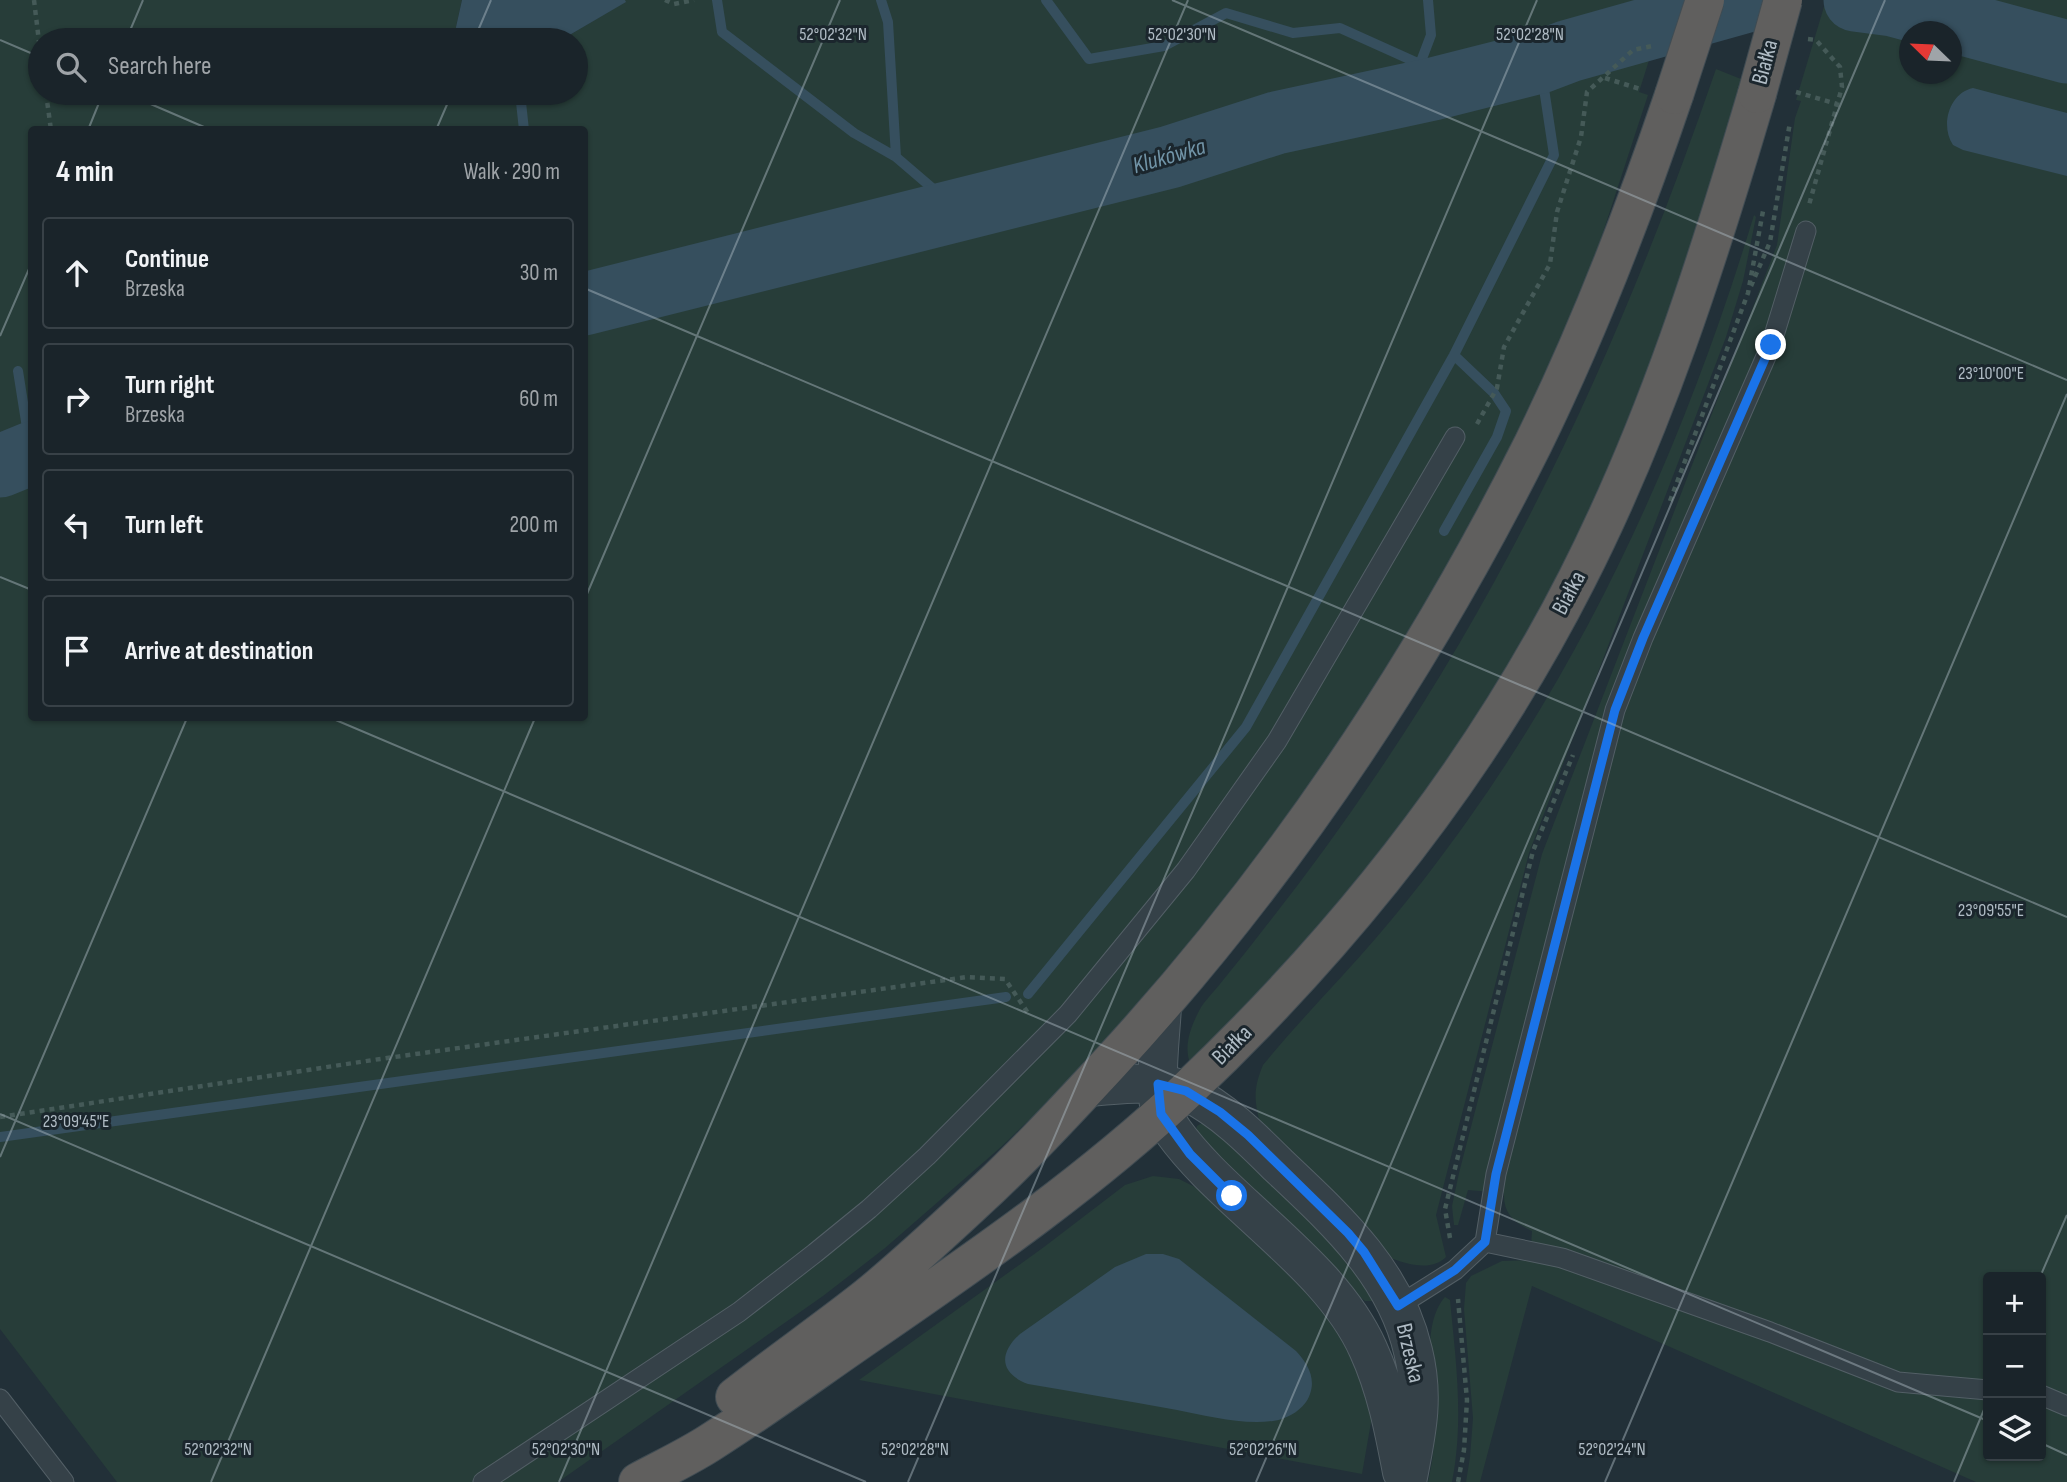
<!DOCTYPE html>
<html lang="en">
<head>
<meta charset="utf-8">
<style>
  body { margin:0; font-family:"Sofia Sans Condensed",sans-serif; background:#232c32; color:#f1f3f6 }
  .controls { position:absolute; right:21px; bottom:21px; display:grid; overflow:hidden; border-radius:7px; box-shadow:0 2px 5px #0004 }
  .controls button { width:63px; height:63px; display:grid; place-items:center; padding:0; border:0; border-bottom:2px solid #384147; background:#1a242a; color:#f1f3f6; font:35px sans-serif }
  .compass { position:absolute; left:1899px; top:21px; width:63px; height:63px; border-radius:50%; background:#1a242a; box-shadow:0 2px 5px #0004; rotate:293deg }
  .stop { position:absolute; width:21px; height:21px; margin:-16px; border:5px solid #1a73e8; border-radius:50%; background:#fff }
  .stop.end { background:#1a73e8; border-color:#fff; box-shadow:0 2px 7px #0008 }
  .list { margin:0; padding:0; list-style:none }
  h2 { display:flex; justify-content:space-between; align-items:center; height:91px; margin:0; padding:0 28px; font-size:30px }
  h2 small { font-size:23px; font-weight:400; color:#9fa4a8 }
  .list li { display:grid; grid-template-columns:46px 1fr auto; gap:21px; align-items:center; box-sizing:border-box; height:112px; margin:0 14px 14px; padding:0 14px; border:2px solid #384147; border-radius:7px }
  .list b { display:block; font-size:26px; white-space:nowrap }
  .list p { margin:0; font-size:23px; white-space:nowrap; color:#9fa4a8 }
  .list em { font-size:23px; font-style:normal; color:#9fa4a8 }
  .icon { flex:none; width:38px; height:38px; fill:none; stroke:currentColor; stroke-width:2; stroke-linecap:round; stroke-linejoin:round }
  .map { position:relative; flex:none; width:2067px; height:1482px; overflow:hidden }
  .search { position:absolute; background:#1a242a; box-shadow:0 2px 5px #0004; left:28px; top:28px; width:560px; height:77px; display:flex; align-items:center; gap:18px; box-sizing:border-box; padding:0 24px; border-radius:38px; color:#9fa4a8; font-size:26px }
  .panel { position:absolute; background:#1a242a; box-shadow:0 2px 5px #0004; left:28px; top:126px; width:560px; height:595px; border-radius:7px }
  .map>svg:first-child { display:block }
</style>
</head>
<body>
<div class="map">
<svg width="2067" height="1482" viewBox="0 0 2067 1482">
  <rect width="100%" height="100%" fill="#223038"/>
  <!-- green -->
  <path fill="#273d39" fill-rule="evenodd" d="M0,0H462L456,27L457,40H40V93H576V40H561L625,2V0H1668L1639,92L1648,95L1591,269L1546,378L1499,472L1425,608L1362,709L1212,921L1086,1065L1001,1147L885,1248L823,1296L558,1482H117L0,1329ZM32,130H584V718H32Z
    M1826,0H2067V1482H1976L1532,1286L1480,1482H1466L1470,1457L1473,1418L1464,1309L1466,1283L1471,1276L1502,1261L1530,1260L1532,1231C1514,1223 1503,1213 1504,1193L1468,1190L1458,1225H1454L1452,1206L1459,1173L1542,854L1777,245L1795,118L1801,101L1796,100ZM1910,32H1952V74H1910ZM1988,1277H2041V1456H1988Z
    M1716,69L1746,81L1695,250L1580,539L1461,746L1339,910L1191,1065C1183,1048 1190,1028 1199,1011C1204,1001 1213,993 1220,984C1235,965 1251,946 1266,926C1305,877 1342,826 1377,774C1525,556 1631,317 1716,69Z
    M1754,215L1756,217L1743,281L1726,337L1529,853L1436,1215L1446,1257C1431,1272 1406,1264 1388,1257L1261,1127C1254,1101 1253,1089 1263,1065C1299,1021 1339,981 1376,938C1409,900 1441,858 1470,817C1600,633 1689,429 1754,215Z
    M1202,1123H1210L1348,1253L1374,1301H1365L1357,1295L1195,1133L1197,1126Z
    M1153,1176L1179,1179L1199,1189L1270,1250L1345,1337L1374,1405L1362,1474L859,1380L1044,1247L1125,1185Z
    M1445,1297L1450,1300C1456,1362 1464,1421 1452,1482H1428C1431,1468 1434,1453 1434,1438C1435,1400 1418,1327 1445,1297Z"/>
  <!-- water -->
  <path fill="#364f5e" d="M462,0H625L626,2L561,40H457L456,27Z
    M1973,88L2067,113V176L1963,150L1953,145C1940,126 1949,93 1973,88Z
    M1146,1254H1163L1179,1259L1296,1351C1307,1363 1316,1377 1310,1394C1305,1409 1288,1419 1273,1421C1241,1425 1208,1416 1177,1410C1127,1401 1077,1392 1028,1384C999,1373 999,1353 1020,1334L1115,1267Z"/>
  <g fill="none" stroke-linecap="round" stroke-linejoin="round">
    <!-- stream -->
    <path stroke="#364f5e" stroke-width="10" d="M717,0L722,32L854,133L896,157L959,211
      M881,0L888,22L896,157
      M1046,0L1089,59L1164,46L1226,13L1293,33L1340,28L1420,64L1433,89
      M1650,0L1665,25
      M1420,64L1431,35L1428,0
      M520,93L524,130
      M584,294L597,301
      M18,371L31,453
      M1444,531L1497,437L1506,411L1494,393L1454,355
      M1028,994L1246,727L1454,355L1554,155L1540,62
      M0,1137L1006,997"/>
    <!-- river -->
    <path stroke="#364f5e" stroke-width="63" d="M1855,0L1893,5L2067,52
      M584,304L1170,157L1276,123L1433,89L1540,62L1569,51L1751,0
      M0,466L32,453"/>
    <!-- service casing -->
    <g stroke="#535f66" stroke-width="21">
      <path id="service" d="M1485,1242L1562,1258L1770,1332L1898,1382L1988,1390
        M1398,1306L1455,1270L1485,1242L1496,1174L1615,710L1643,638L1771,345L1806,231
        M2041,1395L2067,1406
        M0,1399L64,1482
        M483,1482L739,1312L815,1253L869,1209L927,1156L1068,1014L1186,870L1277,741L1455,437"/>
    </g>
    <!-- tertiary casing -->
    <g stroke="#535f66" stroke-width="40">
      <path id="tertiary" d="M1162,1006C1161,1032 1153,1091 1161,1113C1163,1119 1170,1125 1173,1131C1194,1160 1220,1184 1246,1208C1290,1249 1343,1293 1368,1349C1386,1388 1394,1430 1402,1472
        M1088,1087C1119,1085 1158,1078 1187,1092C1222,1109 1251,1138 1278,1165C1334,1218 1395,1272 1413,1351C1425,1399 1416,1435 1407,1482"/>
    </g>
    <!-- trunk casing -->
    <g stroke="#404c53" stroke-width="40">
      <path id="trunk" d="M735,1397C778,1363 823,1332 866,1298C908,1264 948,1226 988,1189C1030,1150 1069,1107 1108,1065C1279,880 1420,670 1533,444C1588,332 1634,213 1674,95
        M638,1482C662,1469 688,1457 711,1442C768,1406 823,1365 879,1327C985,1254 1093,1179 1186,1091C1343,942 1479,772 1577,579C1656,424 1708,260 1757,94"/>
    </g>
    <!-- path -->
    <path stroke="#455a58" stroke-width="4.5" stroke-dasharray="5 5" stroke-linecap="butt" d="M34,0L40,50
      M665,0L674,4L694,0
      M1808,39L1816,40L1840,67L1842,87L1809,205
      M1605,78L1640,89
      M1796,92L1837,104
      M46,93L51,130
      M1751,286L1770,242L1790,122
      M1477,424L1497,388L1504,347L1550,264L1557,212L1581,137L1587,92L1633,50L1652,46
      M1670,501L1748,293L1763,211
      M0,1117L373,1060L967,977L1005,979L1030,1016
      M1450,1238L1445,1209L1533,851L1573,755
      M1458,1482L1464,1450L1467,1400L1458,1299"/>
    <!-- service -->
    <use href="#service" stroke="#354148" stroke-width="19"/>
    <!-- tertiary -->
    <use href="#tertiary" stroke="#354148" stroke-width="38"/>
    <!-- trunk -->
    <use href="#trunk" stroke="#605f5e" stroke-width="38"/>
    <!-- trunk-bridge casing -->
    <g stroke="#404c53" stroke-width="40" stroke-linecap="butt">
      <path id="trunk-bridge" d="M1757,94L1783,0
        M1674,95L1705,0"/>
    </g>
    <!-- trunk-bridge -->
    <use href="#trunk-bridge" stroke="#605f5e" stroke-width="38"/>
  </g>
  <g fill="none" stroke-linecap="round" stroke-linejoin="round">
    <!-- route -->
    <path stroke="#1a73e8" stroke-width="9" d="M1232,1196L1190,1154L1161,1114L1158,1084L1186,1091L1220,1112L1248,1135L1348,1233L1364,1252L1398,1306L1455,1270L1485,1242L1496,1174L1615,710L1643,638L1771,345"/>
  </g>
  <!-- ticks -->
  <path fill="none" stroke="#b0bcc5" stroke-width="2" stroke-opacity="0.45" d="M1172,0L2067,380M0,40L40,57M126,40L143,0M474,40L491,0M125,93L211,130M88,130L103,93M436,130L452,93M584,288L2067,917M0,336L32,262M0,577L32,590M584,601L840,0M331,718L1988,1421M0,1114L866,1482M0,1157L187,718M2040,1277L2067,1215M2041,1443L2067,1455M211,1482L535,718M559,1482L1188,0M908,1482L1537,0M1256,1482L1885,0M1605,1482L2067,394M1954,1482L1988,1400"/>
  <g text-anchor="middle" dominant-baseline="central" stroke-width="6" stroke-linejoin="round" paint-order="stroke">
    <!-- street labels -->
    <g font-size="23" fill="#b0bcc5" stroke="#1b262d">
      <text transform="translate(1765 62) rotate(-75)">Białka</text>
      <text transform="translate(1569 593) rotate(-62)">Białka</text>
      <text transform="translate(1232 1045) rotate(-45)">Białka</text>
      <text transform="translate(1410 1353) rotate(77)">Brzeska</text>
    </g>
    <!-- water labels -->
    <g font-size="24" font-style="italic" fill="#7194a7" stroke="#1b262d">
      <text transform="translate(1169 156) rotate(-16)">Klukówka</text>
    </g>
  </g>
  <g font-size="18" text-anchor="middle" fill="#b0bcc5" stroke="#1b262d" stroke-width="6" stroke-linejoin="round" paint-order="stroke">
    <text x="833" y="40">52°02'32"N</text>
    <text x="1182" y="40">52°02'30"N</text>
    <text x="1530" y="40">52°02'28"N</text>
    <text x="1991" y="379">23°10'00"E</text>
    <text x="1991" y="916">23°09'55"E</text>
    <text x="76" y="1127">23°09'45"E</text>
    <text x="218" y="1455">52°02'32"N</text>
    <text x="566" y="1455">52°02'30"N</text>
    <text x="915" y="1455">52°02'28"N</text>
    <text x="1263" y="1455">52°02'26"N</text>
    <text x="1612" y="1455">52°02'24"N</text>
  </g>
</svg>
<div class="controls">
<button>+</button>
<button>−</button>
<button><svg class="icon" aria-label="layers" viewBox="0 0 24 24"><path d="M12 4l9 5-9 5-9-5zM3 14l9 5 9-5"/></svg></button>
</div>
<svg class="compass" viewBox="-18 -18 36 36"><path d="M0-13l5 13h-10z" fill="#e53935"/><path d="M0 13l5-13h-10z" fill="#9fa4a8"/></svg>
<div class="stop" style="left:1232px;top:1196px"></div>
<div class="stop end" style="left:1771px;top:345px"></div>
<div class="search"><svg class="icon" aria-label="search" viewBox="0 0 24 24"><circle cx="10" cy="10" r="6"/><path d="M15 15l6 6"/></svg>Search here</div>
<section class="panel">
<h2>4 min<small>Walk · 290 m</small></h2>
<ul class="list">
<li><svg class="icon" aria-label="ahead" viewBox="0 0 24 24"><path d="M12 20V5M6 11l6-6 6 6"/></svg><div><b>Continue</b><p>Brzeska</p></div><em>30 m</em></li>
<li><svg class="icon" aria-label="right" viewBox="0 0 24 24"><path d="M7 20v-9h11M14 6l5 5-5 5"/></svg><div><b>Turn right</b><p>Brzeska</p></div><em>60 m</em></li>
<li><svg class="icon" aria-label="left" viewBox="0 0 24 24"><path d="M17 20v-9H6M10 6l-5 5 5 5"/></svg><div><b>Turn left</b></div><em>200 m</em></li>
<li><svg class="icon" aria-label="arrive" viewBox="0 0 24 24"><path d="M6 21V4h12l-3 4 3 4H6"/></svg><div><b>Arrive at destination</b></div></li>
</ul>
</section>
</div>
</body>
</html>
